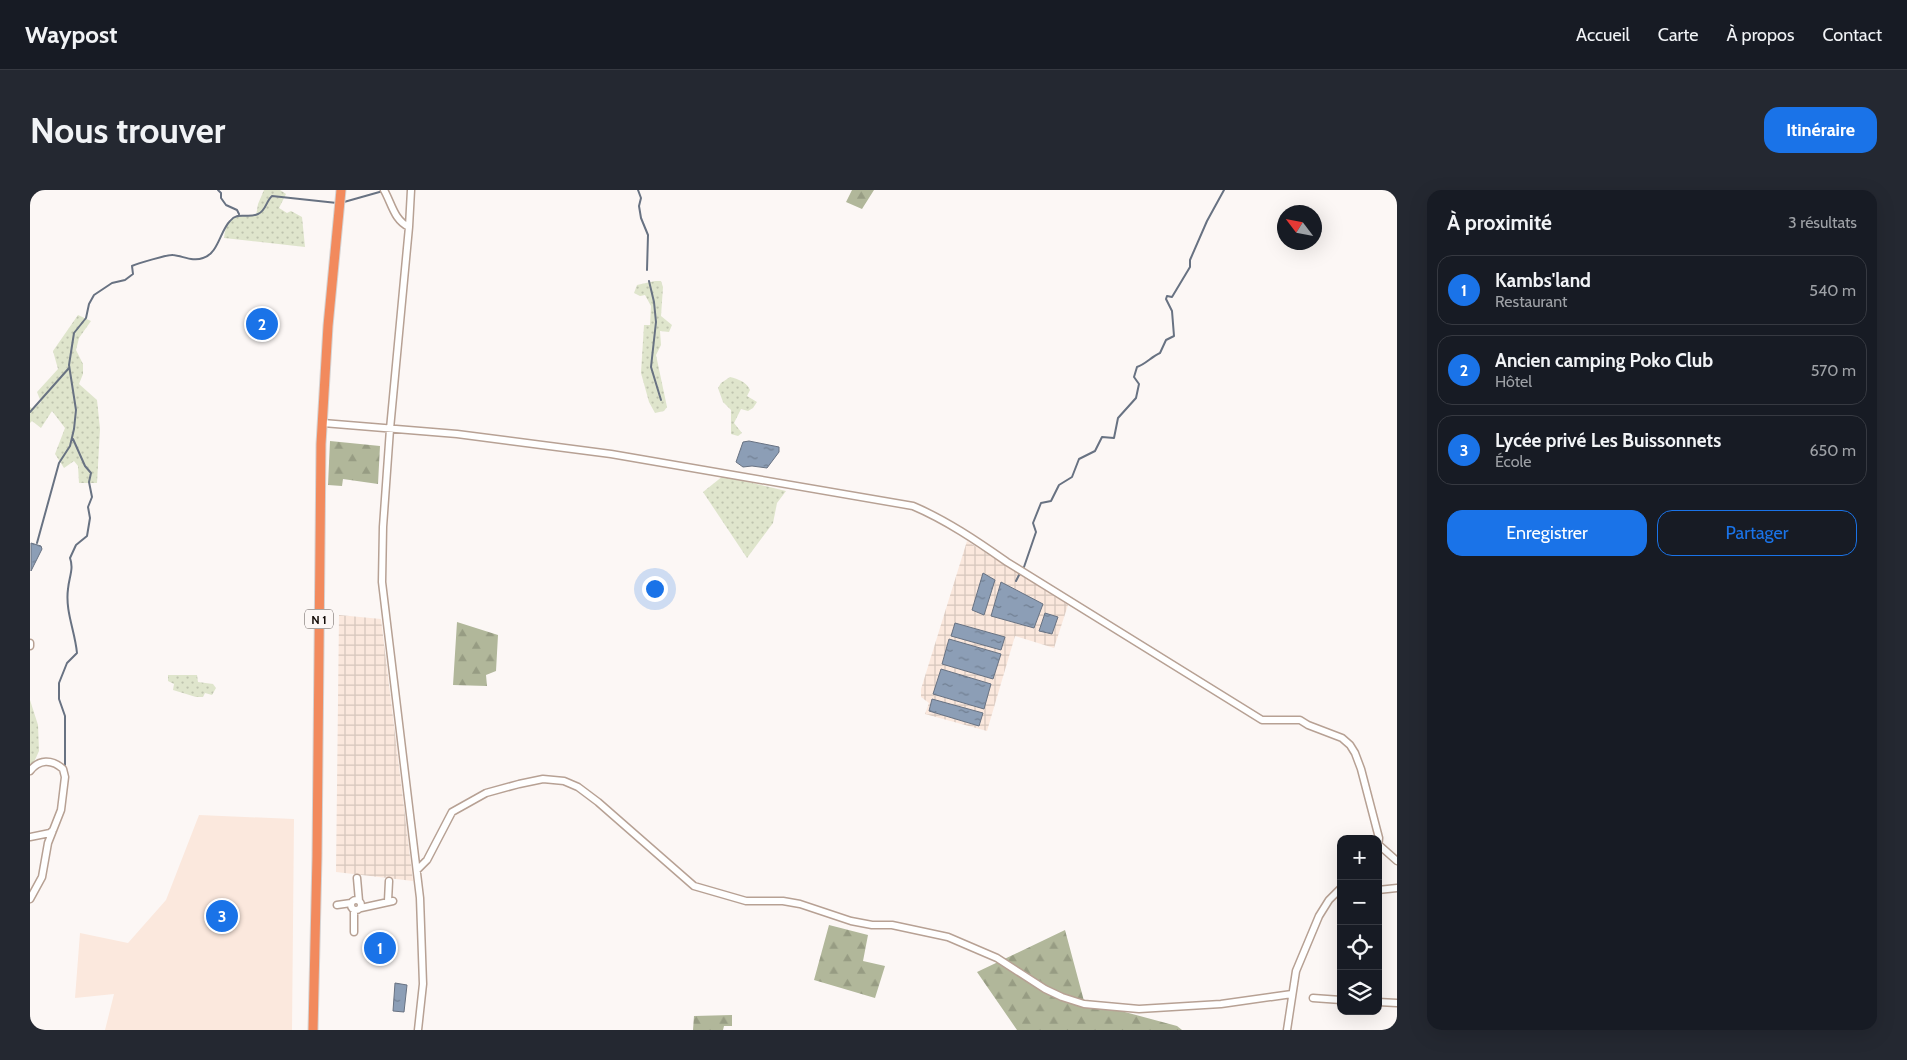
<!DOCTYPE html>
<html lang="fr">
<head>
<meta charset="utf-8">
<style>
  body { margin:0; font-family:Cabin,sans-serif; background:#242831; color:#f1f3f6 }
  .controls { position:absolute; right:15px; bottom:15px; display:grid; overflow:hidden; border-radius:10px; box-shadow:0 5px 20px #0002 }
  .controls button { width:45px; height:45px; display:grid; place-items:center; padding:0; border:0; border-bottom:1px solid #363941; background:#171b24; color:#f1f3f6; font:25px sans-serif }
  .compass { position:absolute; left:1247px; top:15px; width:45px; height:45px; border-radius:50%; background:#171b24; box-shadow:0 5px 20px #0002; rotate:302deg }
  .you { position:absolute; left:624px; top:398px; width:18px; height:18px; margin:-12px; border:4px solid #fff; border-radius:50%; background:#1a73e8; box-shadow:0 0 0 8px #1a73e833 }
  .badge { display:grid; place-items:center; width:32px; height:32px; border-radius:50%; background:#1a73e8; color:#fff; font-size:16px; font-weight:700 }
  .pin { position:absolute; translate:-50% -50%; border:2px solid #fff; box-shadow:0 1px 5px #0006 }
  .list { margin:0; padding:0; list-style:none }
  h2 { display:flex; justify-content:space-between; align-items:center; height:65px; margin:0; padding:0 20px; font-size:21px }
  h2 small { font-size:16px; font-weight:400; color:#9ea1a6 }
  .list li { display:grid; grid-template-columns:32px 1fr auto; gap:15px; align-items:center; box-sizing:border-box; height:70px; margin:0 10px 10px; padding:0 10px; border:1px solid #363941; border-radius:15px }
  .list b { display:block; font-size:19px; white-space:nowrap }
  .list p { margin:0; font-size:16px; white-space:nowrap; color:#9ea1a6 }
  .list em { font-size:16px; font-style:normal; color:#9ea1a6 }
  .actions { display:flex; gap:10px; padding:15px 20px }
  .actions a { flex:1; padding:11px 0; border:1px solid #1a73e8; border-radius:15px; text-align:center; font-size:18px; color:#1a73e8 }
  .actions .main { background:#1a73e8; color:#fff }
  .icon { flex:none; width:28px; height:28px; fill:none; stroke:currentColor; stroke-width:2; stroke-linecap:round; stroke-linejoin:round }
  .map { position:relative; flex:none; width:1367px; height:840px; overflow:hidden; border-radius:15px }
  header { display:flex; align-items:center; gap:30px; box-sizing:border-box; height:70px; padding:0 25px; background:#171b24; border-bottom:1px solid #363941 }
  header strong { font-size:24px }
  nav { display:flex; gap:28px; margin-inline-start:auto; font-size:18px }
  .intro { display:flex; align-items:center; justify-content:space-between; box-sizing:border-box; height:120px; padding:0 30px }
  h1 { margin:0; font-size:35px }
  .button { padding:12px 22px; border-radius:15px; background:#1a73e8; color:#fff; font-size:18px; font-weight:700 }
  main { display:flex; gap:30px; padding:0 30px }
  aside { flex:1; background:#171b24; border-radius:15px; box-shadow:0 5px 20px #0002 }
  .map>svg:first-child { display:block }
</style>
</head>
<body>
<header>
<strong>Waypost</strong>
<nav><a>Accueil</a><a>Carte</a><a>À propos</a><a>Contact</a></nav>
</header>
<div class="intro"><h1>Nous trouver</h1><a class="button">Itinéraire</a></div>
<main>
<div class="map">
<svg width="1367" height="840" viewBox="0 0 1367 840">
  <defs>
    <pattern id="industrial-grid" width="8" height="8" patternUnits="userSpaceOnUse" patternTransform="scale(1.25)"><rect width="8" height="8" fill="#fbe8dd"/><path d="M0 4h8M4 0v8" fill="none" stroke="#d6c6bc"/></pattern>
    <pattern id="grass-dots" width="8" height="8" patternUnits="userSpaceOnUse" patternTransform="scale(1.25)"><rect width="8" height="8" fill="#dfe5cc"/><path d="M2 2h.1M6 6h.1" fill="none" stroke="#bec3ae" stroke-width="1.8" stroke-linecap="round"/></pattern>
    <pattern id="forest-firs" width="22" height="20" patternUnits="userSpaceOnUse" patternTransform="scale(1.25)"><rect width="22" height="20" fill="#b1b79a"/><path d="M5 1l3.5 6h-7zM16 11l3.5 6h-7z" fill="#979c83"/></pattern>
    <pattern id="water-ripples" width="26" height="14" patternUnits="userSpaceOnUse" patternTransform="scale(1.25)"><rect width="26" height="14" fill="#8c9eb6"/><path d="M2 4q2-2 4 0t4 0M15 11q2-2 4 0t4 0" fill="none" stroke="#717f92"/></pattern>
  </defs>
  <rect width="100%" height="100%" fill="#fcf7f5"/>
  <!-- industrial -->
  <path fill="url(#industrial-grid)" d="M937,351L1038,415L1024,458L985,446L957,541L895,524L899,513L891,507V499Z
    M309,425L351,429L383,691L306,682Z"/>
  <!-- built -->
  <path fill="#fbe8dd" d="M169,625L264,629L262,840H75L84,804L45,808L50,743L98,753L136,710Z"/>
  <!-- grass -->
  <path fill="url(#grass-dots)" d="M234,0H250L256,4L249,18L257,23L261,21L272,27L275,57L194,48C197,25 205,26 226,26L228,14Z
    M625,91H631L633,97L631,126L642,135L639,142L630,141L631,155L626,165L637,217L634,221L625,223L619,212L611,183L614,135H620L621,116L615,105L610,106L604,103L607,95Z
    M48,125L61,131L49,148L46,160L53,174V184L49,194L67,210L70,239L67,293H49L48,276L44,271L34,278L25,264L35,238L22,221L11,238L2,231L0,233V217L3,219L11,212L7,202L28,179L23,161Z
    M700,187C708,189 717,192 720,200L717,206L727,212L723,218L718,221L711,219L704,233L712,243L708,246L701,244V220L693,212L688,198L691,193Z
    M693,286L756,301L747,313L743,333L717,368L673,302Z
    M138,485H167L168,492L183,494L186,498L182,505L175,503L173,507H166L143,500L144,494L138,491Z
    M0,510L8,535L9,561L0,581Z"/>
  <!-- forest -->
  <path fill="url(#forest-firs)" d="M822,0H844L832,19L816,12Z
    M300,251L350,256L348,294L313,289L312,296L298,295Z
    M427,432L468,445L466,481L456,485L457,496L423,495Z
    M799,735L838,745L833,771L855,776L845,808L784,790Z
    M1035,740L1054,811L1147,836L1152,840H987L947,782Z
    M702,825V836H694L693,840H663L664,826Z"/>
  <!-- water -->
  <path fill="url(#water-ripples)" stroke="#687282" d="M719,251L749,257V262L737,278L722,276L713,277L706,272L713,252Z
    M1,353L11,356L12,359L1,381Z
    M953,383L965,390L954,425L942,420Z
    M971,392L1013,414L1004,438L961,426Z
    M1015,423L1028,427L1022,444L1009,441Z
    M925,433L975,447L971,460L921,446Z
    M919,449L971,464L963,489L912,474Z
    M911,479L961,494L954,519L903,504Z
    M902,509L953,523L949,536L899,521Z
    M365,793L377,795L374,822L363,821Z"/>
  <g fill="none" stroke-linecap="round" stroke-linejoin="round">
    <!-- stream -->
    <path stroke="#687282" stroke-width="2" d="M188,0L191,3V8L196,15L207,20L209,24
      M608,0L611,8L609,16L611,28L618,45L617,80
      M314,12L353,1
      M619,91L624,112L626,132L621,177L631,210
      M0,222L39,178
      M7,353L29,273L40,256L44,239L46,220L39,175L44,143L56,128L59,114L64,105L82,93L95,90L103,84L102,76C106,74 139,64 143,65C153,66 163,72 173,68C188,64 190,41 200,31C208,21 218,29 228,24C236,21 236,11 242,6L307,13
      M994,377L1006,342L1003,333L1011,313L1021,311L1029,295L1042,287L1049,269L1065,261L1072,247L1084,248L1088,228L1106,208L1109,194L1104,187L1107,177C1116,174 1121,167 1130,163L1136,150L1144,146L1142,121L1136,109L1137,106L1142,107L1160,77V70L1177,31L1194,0
      M986,391L989,385
      M35,575V526L29,509V493L37,473L47,463C45,441 35,421 38,399C39,387 44,379 40,368L46,355L57,346L60,328L58,317L62,307L59,292L61,283L55,276L43,249"/>
    <!-- minor casing -->
    <g stroke="#b7a194" stroke-width="9">
      <path id="minor" d="M354,0C362,14 364,30 379,37L360,239L353,337L352,392L390,708L393,794L388,840
        M379,37L381,0
        M293,233L427,244L581,264L883,316C916,330 947,351 977,372L1232,530H1270L1278,535L1312,548L1320,555L1325,563L1331,579L1349,648L1348,658
        M0,453V456
        M0,581C9,569 22,569 33,579L35,587L31,620L18,653L12,687L0,709
        M0,647L20,643L23,640
        M1349,655L1367,671
        M387,680L397,670L422,622L456,603L489,594L513,589L534,591L548,597L568,612L664,696L716,711H753L770,714L821,731L842,735H862L918,747L967,768L1015,799L1032,807L1054,814L1109,819L1191,814L1262,804
        M327,688L329,711
        M1348,700L1367,698
        M321 715a5 5 0 1 1 10 0a5 5 0 1 1-10 0Z
        M358,711L359,691
        M307,715L321,713
        M331,718L363,711
        M324,742V720
        M1283,808L1311,810
        M1348,812L1367,813
        M1257,840L1266,781L1289,726L1299,710L1311,698"/>
    </g>
    <!-- highway casing -->
    <g stroke="#d5d3d3" stroke-width="11">
      <path id="highway" d="M283,840L287,667L291,254L298,136L311,0"/>
    </g>
    <!-- minor -->
    <use href="#minor" stroke="#fff" stroke-width="6"/>
    <!-- highway -->
    <use href="#highway" stroke="#f28a5d" stroke-width="9"/>
  </g>
  <g text-anchor="middle" dominant-baseline="central" stroke-width="5" stroke-linejoin="round" paint-order="stroke">
    <!-- shield labels -->
    <rect fill="#fcf7f5" stroke="#5a524f" stroke-width="1" x="275" y="419.5" width="28" height="19" rx="4"/>
    <g font-size="12" font-weight="bold" fill="#140c08">
      <text x="289" y="429">N 1</text>
    </g>
  </g>
</svg>
<div class="controls">
<button>+</button>
<button>−</button>
<button><svg class="icon" aria-label="locate" viewBox="0 0 24 24"><circle cx="12" cy="12" r="6"/><path d="M12 2v4M12 18v4M2 12h4M18 12h4"/></svg></button>
<button><svg class="icon" aria-label="layers" viewBox="0 0 24 24"><path d="M12 4l9 5-9 5-9-5zM3 14l9 5 9-5"/></svg></button>
</div>
<svg class="compass" viewBox="-18 -18 36 36"><path d="M0-13l5 13h-10z" fill="#e53935"/><path d="M0 13l5-13h-10z" fill="#9ea1a6"/></svg>
<div class="you"></div>
<div class="pin badge" style="left:350px;top:758px">1</div>
<div class="pin badge" style="left:232px;top:134px">2</div>
<div class="pin badge" style="left:192px;top:726px">3</div>
</div>
<aside>
<h2>À proximité<small>3 résultats</small></h2>
<ul class="list">
<li><span class="badge">1</span><div><b>Kambs'land</b><p>Restaurant</p></div><em>540 m</em></li>
<li><span class="badge">2</span><div><b>Ancien camping Poko Club</b><p>Hôtel</p></div><em>570 m</em></li>
<li><span class="badge">3</span><div><b>Lycée privé Les Buissonnets</b><p>École</p></div><em>650 m</em></li>
</ul>
<div class="actions"><a class="main">Enregistrer</a><a>Partager</a></div>
</aside>
</main>
</body>
</html>
